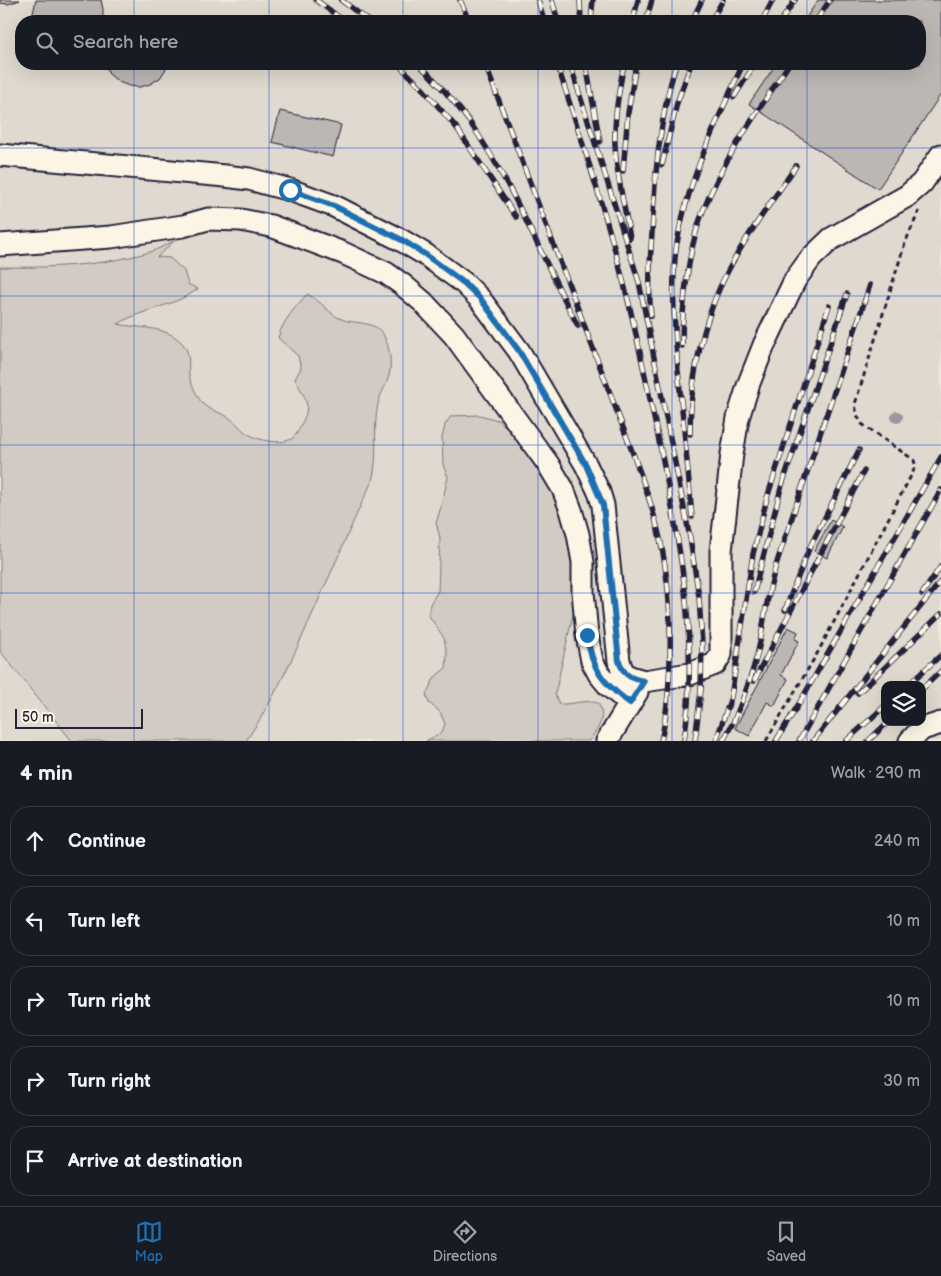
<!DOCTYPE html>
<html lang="en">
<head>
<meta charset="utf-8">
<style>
  body { margin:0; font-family:"Balsamiq Sans",sans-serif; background:#242831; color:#f1f3f6 }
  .controls { position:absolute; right:15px; bottom:15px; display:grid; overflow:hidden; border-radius:10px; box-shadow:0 5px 20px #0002 }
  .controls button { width:45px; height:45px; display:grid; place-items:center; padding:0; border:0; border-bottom:1px solid #363941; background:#171b24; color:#f1f3f6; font:25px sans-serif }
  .scale { position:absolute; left:15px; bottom:12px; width:128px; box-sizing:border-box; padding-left:5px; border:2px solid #22223b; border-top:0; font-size:14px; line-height:18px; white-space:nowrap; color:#22223b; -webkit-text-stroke:4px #fcf5e5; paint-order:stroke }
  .stop { position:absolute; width:15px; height:15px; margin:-11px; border:4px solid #1f6fb2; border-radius:50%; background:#fff }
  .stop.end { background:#1f6fb2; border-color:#fff; box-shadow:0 1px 5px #0008 }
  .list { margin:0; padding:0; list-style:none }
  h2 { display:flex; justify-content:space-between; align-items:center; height:65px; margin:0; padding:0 20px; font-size:21px }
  h2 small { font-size:16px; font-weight:400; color:#9ea1a6 }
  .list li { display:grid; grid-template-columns:32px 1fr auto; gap:15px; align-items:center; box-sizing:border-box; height:70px; margin:0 10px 10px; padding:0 10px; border:1px solid #363941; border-radius:20px }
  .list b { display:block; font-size:19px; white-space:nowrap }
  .list em { font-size:16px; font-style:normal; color:#9ea1a6 }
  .icon { flex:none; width:28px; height:28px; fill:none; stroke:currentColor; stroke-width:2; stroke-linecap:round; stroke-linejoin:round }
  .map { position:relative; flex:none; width:941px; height:741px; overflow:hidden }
  .search { position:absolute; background:#171b24; box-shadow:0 5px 20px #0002; left:15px; right:15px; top:15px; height:55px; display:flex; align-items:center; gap:12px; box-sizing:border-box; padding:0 18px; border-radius:20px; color:#9ea1a6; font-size:19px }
  .sheet { height:465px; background:#171b24 }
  nav { display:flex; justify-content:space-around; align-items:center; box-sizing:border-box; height:70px; border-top:1px solid #363941; background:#171b24; font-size:14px; color:#9ea1a6 }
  nav a { display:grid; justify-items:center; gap:2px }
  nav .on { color:#1f6fb2 }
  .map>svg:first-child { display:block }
</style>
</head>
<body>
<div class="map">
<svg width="941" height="741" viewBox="0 0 941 741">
  <rect width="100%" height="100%" fill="#efe8db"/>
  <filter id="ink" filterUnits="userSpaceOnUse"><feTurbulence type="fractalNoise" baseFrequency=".02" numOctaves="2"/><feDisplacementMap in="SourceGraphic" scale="10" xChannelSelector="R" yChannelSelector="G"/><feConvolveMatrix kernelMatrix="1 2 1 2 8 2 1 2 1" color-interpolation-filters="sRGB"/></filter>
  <g filter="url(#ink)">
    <!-- built -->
    <path fill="#e0d9cf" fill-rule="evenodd" d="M0,0H941V741H0ZM21,21H920V64H21ZM885,685H922V722H885Z"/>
    <!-- green -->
    <path fill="#d1cbc3" stroke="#7a767f" d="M174,241L157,257L170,258L184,271L188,284L198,289C174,307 144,308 118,324C140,329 165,325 182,343C191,352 188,364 189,375C190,382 195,391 198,397C205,411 217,410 228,417C235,421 239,427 245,432C256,440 281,446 293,438C297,434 300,427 303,421C312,403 303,395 295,379L301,368L298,356L278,338C283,320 295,308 307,294C321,300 330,316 344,320C357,324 377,321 384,336C390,348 392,363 389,376C386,386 380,394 378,404C373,426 378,449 374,472C372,484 365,495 360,507C351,526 343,546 334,566C307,624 283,687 246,741H72L0,651V267C48,268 99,266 146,253C155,251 165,245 174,241Z
      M480,415L498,420L510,430L554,495L570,536L574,610L555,694L559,704C573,705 584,699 598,703C607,718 598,728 589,741H426L442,732L445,724L440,712L429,703L426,694L435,677L446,668L447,654L444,638L429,616L430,604L438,591L440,538L436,523L441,507L448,477L443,465L442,438L445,425L451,416Z"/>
    <!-- building -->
    <path fill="#bcb7b3" stroke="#22223b" d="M0,0H20L8,4L0,3Z
      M36,0H101L103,9V20L102,21H35L33,13Z
      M818,0H941V94L878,189L749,104L776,64H920V21H804Z
      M129,17H141L154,21H120Z
      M104,64H169L160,78L150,84L140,87L129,86L119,82L110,75Z
      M280,111L341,125L333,157L272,142Z
      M831,520L843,527L827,558L814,551Z
      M788,627L798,632L795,639L799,641L781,675L788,679L774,706L767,702L749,736L735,728Z"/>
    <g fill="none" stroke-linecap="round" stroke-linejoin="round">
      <!-- minor casing -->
      <g stroke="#22223b" stroke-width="25">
        <path id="minor" d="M0,155L225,176L249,179L290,190L334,206L401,240L426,255L464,283L480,299L519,351L586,465L599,492L603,505L619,661L622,670L627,676L644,681L690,674L715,664L721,654V551L732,454L738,418L749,383L764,345L795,280L811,258L831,239L907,196L922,183L941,155
          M0,245L111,237L183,226L208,219L241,220L271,226L343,253L386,273L403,285L423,302L454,335L548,464L563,489L571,510L578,534L583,562V591L587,635L592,661L599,674L609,686L630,703
          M607,741L637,692
          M910,741L922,729L941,723"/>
      </g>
      <!-- path -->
      <path stroke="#22223b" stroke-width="3" stroke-dasharray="5 4" stroke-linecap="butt" d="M766,741L818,652L913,472L915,464L914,460L862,424L857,415L855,404L905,243L919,211"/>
      <!-- minor -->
      <use href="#minor" stroke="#fcf5e5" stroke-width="21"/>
      <!-- rail casing -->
      <g stroke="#22223b" stroke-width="5.5">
        <path id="rail" d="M316,0L344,21
          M341,0L369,21
          M460,0L469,21
          M538,0L544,21
          M552,0L558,21
          M580,0L581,21
          M591,21L593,0
          M633,21L638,0
          M646,21L652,0
          M692,21L702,0
          M711,21L723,0
          M762,21L773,0
          M781,21L795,0
          M816,21L830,0
          M398,64L423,89L456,127L516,217
          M419,64C437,82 454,101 469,121C513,184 542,258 578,326
          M485,64L635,459C648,494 660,529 665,566C673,616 672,691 661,741
          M557,64C579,132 602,200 620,269C636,327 647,387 660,446C680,543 699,642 684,741
          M570,64L639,282L690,538L699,597L702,644L701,690L695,741
          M586,64L600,142
          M624,64C619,90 614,117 615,144C616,175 625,207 630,238
          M734,97L755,64
          M662,165L677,103L691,64
          M623,171L628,113L636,64
          M651,316C648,289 650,260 652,233C655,173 659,121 676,64
          M682,346C682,304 688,250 703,211C724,158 758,111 789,64
          M690,434C690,389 699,341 715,299C734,251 767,209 796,166
          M692,517C688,468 683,419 678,370C675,330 671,289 676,249C686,183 716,123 743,64
          M754,592L781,488L847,294
          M922,594L941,566
          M785,610L809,549L859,450
          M754,681L864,471
          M908,685L941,655
          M922,689L941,671
          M858,693L941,614
          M733,723C744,697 754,671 760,642C765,614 769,586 778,559L870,285
          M716,741L731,697L753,554L767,498L829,306
          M723,741L735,719
          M776,741L800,702L941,457
          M799,741L941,490
          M813,741L941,581
          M846,741L885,706
          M868,741L888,722"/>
      </g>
      <!-- rail -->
      <use href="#rail" stroke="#fcf5e5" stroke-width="4" stroke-dasharray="11" stroke-linecap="butt"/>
    </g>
    <!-- trees -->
    <circle fill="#9b979a" cx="897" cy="417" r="6"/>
  </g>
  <g fill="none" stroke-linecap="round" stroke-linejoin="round" filter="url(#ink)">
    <!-- route -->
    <path stroke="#1f6fb2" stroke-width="6" d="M290,190L334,206L402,240L426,255L464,283L480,298L519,351L586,465L603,505L619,661C624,675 629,678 644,681L630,703C602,683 592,669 587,635"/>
  </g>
  <!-- grid -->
  <path fill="none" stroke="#1d4ed8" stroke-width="1" stroke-opacity="0.55" d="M134,0V21M269,0V21M403,0V21M538,0V21M672,0V21M807,0V21M134,64V741M269,64V741M403,64V741M538,64V741M672,64V741M807,64V741M0,148H941M0,296H941M0,445H941M0,593H941"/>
</svg>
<div class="controls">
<button><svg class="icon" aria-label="layers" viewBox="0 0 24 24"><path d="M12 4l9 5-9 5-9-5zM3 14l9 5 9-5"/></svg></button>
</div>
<div class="scale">50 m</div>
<div class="stop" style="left:290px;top:190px"></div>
<div class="stop end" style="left:587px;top:635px"></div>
<div class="search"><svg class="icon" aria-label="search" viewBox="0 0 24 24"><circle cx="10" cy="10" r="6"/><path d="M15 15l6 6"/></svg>Search here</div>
</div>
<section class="sheet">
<h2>4 min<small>Walk · 290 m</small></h2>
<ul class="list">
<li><svg class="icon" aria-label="ahead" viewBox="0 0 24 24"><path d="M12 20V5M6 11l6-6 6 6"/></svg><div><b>Continue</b></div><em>240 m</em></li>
<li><svg class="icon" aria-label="left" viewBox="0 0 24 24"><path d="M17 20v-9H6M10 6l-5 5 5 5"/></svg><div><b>Turn left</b></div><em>10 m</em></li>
<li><svg class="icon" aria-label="right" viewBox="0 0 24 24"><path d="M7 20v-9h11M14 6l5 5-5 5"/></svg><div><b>Turn right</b></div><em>10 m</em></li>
<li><svg class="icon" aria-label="right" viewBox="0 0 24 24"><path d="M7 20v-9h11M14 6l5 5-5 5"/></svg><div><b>Turn right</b></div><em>30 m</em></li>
<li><svg class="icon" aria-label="arrive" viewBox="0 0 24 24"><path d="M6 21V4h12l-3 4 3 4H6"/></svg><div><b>Arrive at destination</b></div></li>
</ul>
</section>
<nav>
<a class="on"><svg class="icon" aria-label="map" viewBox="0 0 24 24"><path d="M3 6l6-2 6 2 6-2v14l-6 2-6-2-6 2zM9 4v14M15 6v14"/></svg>Map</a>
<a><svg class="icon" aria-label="directions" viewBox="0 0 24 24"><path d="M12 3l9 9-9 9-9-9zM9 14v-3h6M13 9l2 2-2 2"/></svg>Directions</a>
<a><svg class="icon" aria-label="saved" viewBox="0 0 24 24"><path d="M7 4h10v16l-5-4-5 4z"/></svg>Saved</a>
</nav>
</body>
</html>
